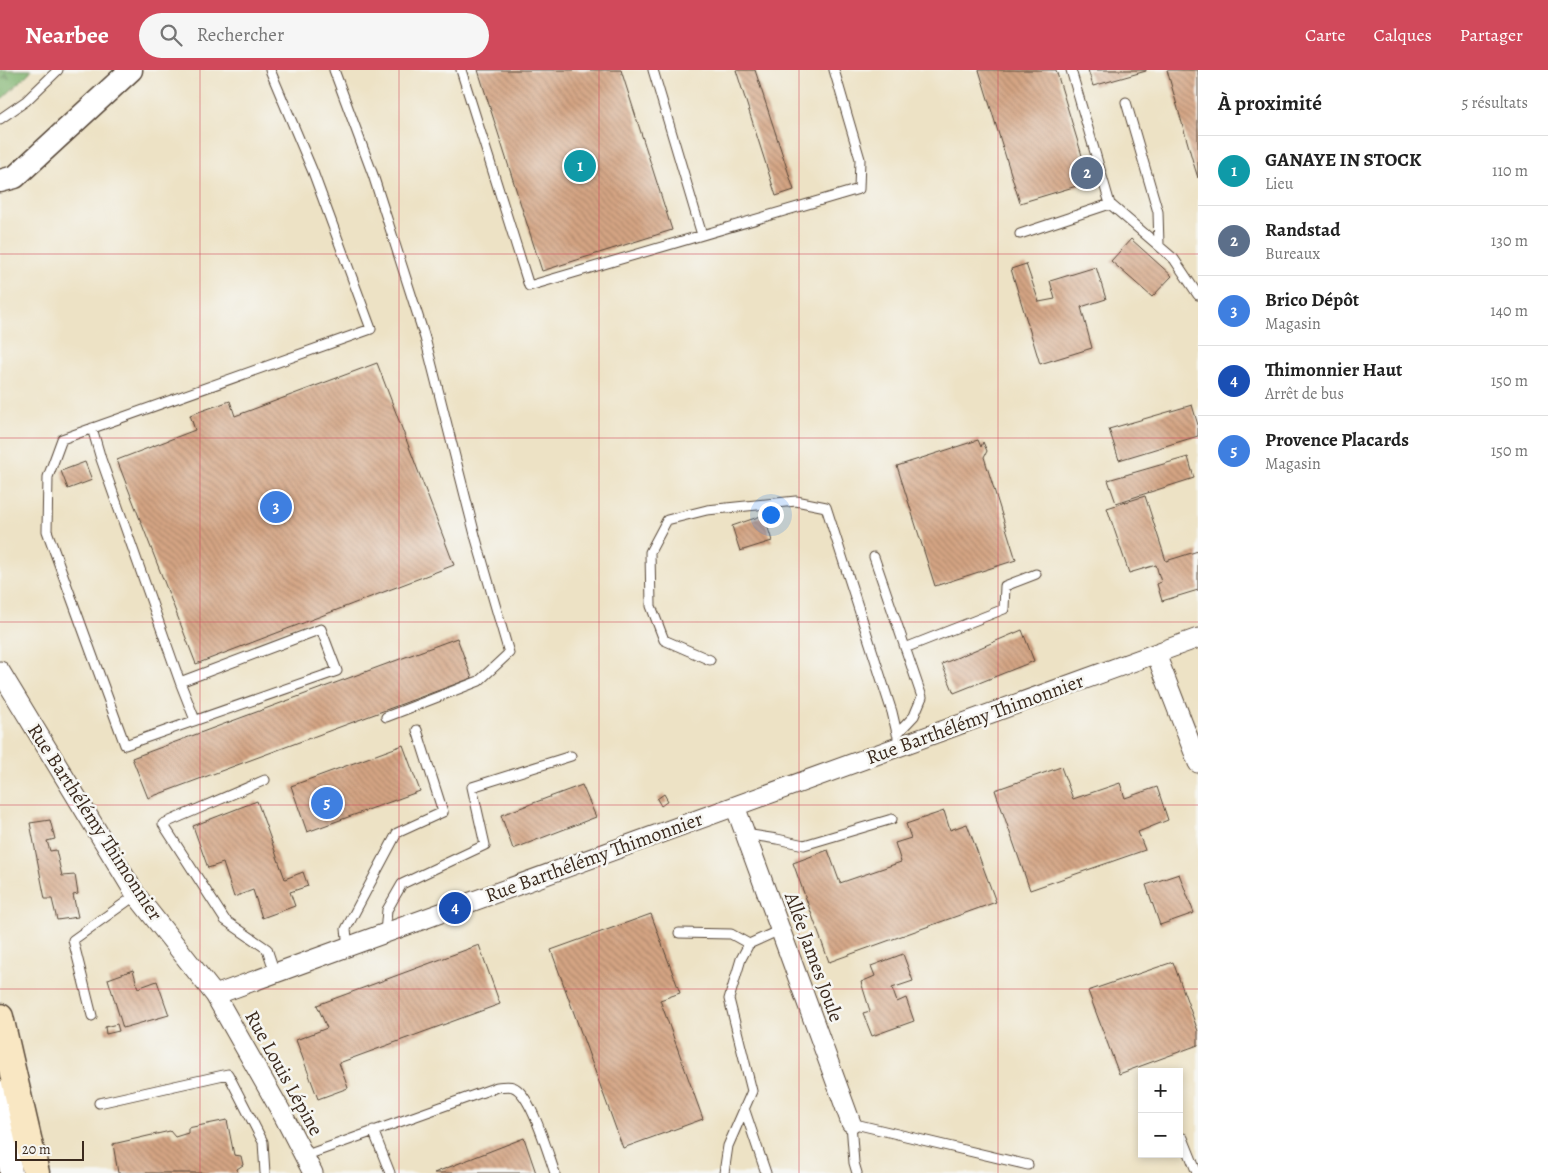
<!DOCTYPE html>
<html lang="fr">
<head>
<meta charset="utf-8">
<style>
  body { margin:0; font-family:Alegreya,serif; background:#f6f6f6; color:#222 }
  .controls { position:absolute; right:15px; bottom:15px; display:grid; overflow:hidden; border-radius:0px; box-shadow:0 2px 8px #0003 }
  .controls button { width:45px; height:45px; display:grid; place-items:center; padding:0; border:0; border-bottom:1px solid #e0e0e0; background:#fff; color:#222; font:25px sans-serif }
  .scale { position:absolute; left:15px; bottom:12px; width:69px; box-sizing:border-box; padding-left:5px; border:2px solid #3b2a1e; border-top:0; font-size:14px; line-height:18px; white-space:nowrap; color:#3b2a1e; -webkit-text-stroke:4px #f6f6f2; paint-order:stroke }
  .you { position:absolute; left:770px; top:444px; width:18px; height:18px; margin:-12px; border:4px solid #fff; border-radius:50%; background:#1a73e8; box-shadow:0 0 0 8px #1a73e833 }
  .badge { display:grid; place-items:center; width:32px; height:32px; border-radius:50%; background:#d1495b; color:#fff; font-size:16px; font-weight:700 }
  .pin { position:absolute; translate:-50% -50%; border:2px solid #fff; box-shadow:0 1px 5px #0006 }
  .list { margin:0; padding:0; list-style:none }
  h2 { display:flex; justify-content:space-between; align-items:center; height:65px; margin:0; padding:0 20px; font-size:21px }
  h2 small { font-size:16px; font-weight:400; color:#767676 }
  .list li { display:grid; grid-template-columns:32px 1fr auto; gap:15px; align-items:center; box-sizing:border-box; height:70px; padding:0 20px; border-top:1px solid #e0e0e0 }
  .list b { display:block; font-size:19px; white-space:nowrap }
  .list p { margin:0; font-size:16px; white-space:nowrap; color:#767676 }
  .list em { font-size:16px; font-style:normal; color:#767676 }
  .icon { flex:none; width:28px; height:28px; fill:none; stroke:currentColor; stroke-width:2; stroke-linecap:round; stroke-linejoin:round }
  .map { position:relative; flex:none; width:1198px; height:1103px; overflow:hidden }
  header { display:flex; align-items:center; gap:30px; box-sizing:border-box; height:70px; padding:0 25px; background:#d1495b; color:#fff }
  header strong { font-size:24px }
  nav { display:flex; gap:28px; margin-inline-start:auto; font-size:18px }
  .search { width:350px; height:45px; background:#f6f6f6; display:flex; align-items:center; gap:12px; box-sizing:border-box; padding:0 18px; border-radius:28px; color:#767676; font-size:19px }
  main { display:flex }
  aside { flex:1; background:#fff }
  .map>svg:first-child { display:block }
</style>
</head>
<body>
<header>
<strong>Nearbee</strong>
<div class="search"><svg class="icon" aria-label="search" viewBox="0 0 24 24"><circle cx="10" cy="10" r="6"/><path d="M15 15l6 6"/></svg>Rechercher</div>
<nav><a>Carte</a><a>Calques</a><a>Partager</a></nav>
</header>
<main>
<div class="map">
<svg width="1198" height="1103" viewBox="0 0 1198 1103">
  <defs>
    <pattern id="forest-firs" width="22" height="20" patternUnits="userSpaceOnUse" patternTransform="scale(1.25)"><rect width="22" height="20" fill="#80b470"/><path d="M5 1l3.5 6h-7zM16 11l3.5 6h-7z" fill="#6a935b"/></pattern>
    <pattern id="building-back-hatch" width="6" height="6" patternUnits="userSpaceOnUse" patternTransform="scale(1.25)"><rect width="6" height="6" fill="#d4a483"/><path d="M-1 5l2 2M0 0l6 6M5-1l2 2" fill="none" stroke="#ad866b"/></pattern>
  </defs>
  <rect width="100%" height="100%" fill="#f6f6f2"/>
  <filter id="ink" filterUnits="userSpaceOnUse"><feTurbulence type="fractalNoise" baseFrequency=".02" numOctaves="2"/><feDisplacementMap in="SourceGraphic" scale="10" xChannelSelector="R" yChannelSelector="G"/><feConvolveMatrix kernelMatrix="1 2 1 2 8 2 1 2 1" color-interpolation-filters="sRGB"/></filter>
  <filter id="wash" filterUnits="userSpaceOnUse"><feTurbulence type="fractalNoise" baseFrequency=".0096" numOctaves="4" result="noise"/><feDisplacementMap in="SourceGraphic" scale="20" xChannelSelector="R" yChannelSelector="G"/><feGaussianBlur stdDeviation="1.12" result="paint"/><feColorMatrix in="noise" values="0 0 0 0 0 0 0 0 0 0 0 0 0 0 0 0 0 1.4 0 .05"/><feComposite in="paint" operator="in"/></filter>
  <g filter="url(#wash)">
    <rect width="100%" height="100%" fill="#ede2c5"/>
    <!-- forest -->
    <path fill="url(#forest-firs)" stroke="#5e6f47" d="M0,0H32L0,31Z"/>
    <g id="blocks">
      <!-- building -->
      <path fill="url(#building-back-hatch)" d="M478,0H621L672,160L542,201Z
        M736,0H755L794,120L776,126Z
        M979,0H1056L1090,112L1020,133Z
        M1088,0H1146V1L1093,16Z
        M1167,0H1198V108L1193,92Z
        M1131,169L1172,206L1152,227L1111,191Z
        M1026,194L1039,232L1055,229L1050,211L1096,197L1106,229L1081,237L1092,278L1040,294L1011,199Z
        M377,293L454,495L196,594L117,390L195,360L190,345L230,331L235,346Z
        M1192,335L1198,355V366L1119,390L1109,359Z
        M978,370L981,377L983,372L987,381L984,387L1016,490L935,516L897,396Z
        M1188,387L1194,408L1116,433L1108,410Z
        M85,392L92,410L68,419L61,401Z
        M1145,426L1166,491L1198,481V520L1162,531L1157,514L1161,512L1156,495L1129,503L1107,438Z
        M764,445L772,471L740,481L732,456Z
        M1022,560L1034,591L954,623L942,594Z
        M457,568L472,608L148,728L132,688Z
        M403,675L420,721L307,762L291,716Z
        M1061,697L1073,729L1120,713L1125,728L1157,717L1168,750L1138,762L1145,780L1030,820L995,720Z
        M582,715L596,747L513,779L501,745Z
        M664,724L668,731L661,736L657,729Z
        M257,731L285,809L303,802L308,816L290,822L295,836L262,848L253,820L234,827L223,793L208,798L193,756Z
        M944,741L950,760L967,754L996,832L829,892L793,793L828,780L840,813L901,792L895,773L911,768L906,754Z
        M50,750L55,769L47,771L50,781L56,780L62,806L75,805L78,824L73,825L78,847L57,850L52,829H45L30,753Z
        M1179,804L1194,843L1160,855L1146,815Z
        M651,844L680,923L660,930L703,1049L623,1078L551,880Z
        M479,875L500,934L339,993L348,1018L318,1029L296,970L327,958L317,935Z
        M903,884L913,911L892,918L897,932L906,928L914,951L872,966L863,943L870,941L861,912L875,906L871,896Z
        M1173,892L1198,961V975L1119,1004L1088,921Z
        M133,900L138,918L157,911L169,945L123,958L108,909Z
        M117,954L119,961L106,964L105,957Z
        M227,1050L234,1085L241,1086L243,1095L237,1099L238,1103H118L113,1074L170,1061L175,1067L188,1063V1058Z
        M524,1068L536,1103H434Z"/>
    </g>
  </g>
  <g filter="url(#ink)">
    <use href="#blocks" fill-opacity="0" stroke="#564637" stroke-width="1"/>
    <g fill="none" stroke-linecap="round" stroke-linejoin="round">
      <!-- service casing -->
      <g stroke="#564637" stroke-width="11">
        <path id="service" d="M334,0L373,105L425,268L476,469L509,583L479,611L386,647
          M461,0L529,216L859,119L860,89L834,0
          M653,0L702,165
          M1071,0L1110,134L1174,189L1198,225
          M1126,32L1158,142L1159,175
          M0,49L26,31L58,0
          M1020,164L1110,134
          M92,358L101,389L180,612L321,559L337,601L125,675L47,461L48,407L62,369L371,259L313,102L270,0
          M874,487L922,627L914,646L897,664
          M905,578L1004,539L1005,516L1036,504
          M710,590L664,570L651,536L650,482L667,450L707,440L796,431L826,437L892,642L900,676
          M180,612L195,650
          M265,710L163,754L225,850L267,879L275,903
          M745,764L777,769L804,775L892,749
          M385,863L387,840L402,814L485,775L472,717L571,686
          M679,863L731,864L749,874L780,860
          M348,877L346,859L397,763L443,742L417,660
          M92,946L73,870L136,825
          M99,1033L228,1004L263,1072L265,1103
          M744,1038L766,1103
          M373,1060L390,1103
          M1183,1068L1197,1103
          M304,1086L497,1017C502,1017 508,1015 513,1017C531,1023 548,1084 555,1103
          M724,1103L728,1076L752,1021L729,929L741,889L749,874
          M857,1103L854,1093L851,1053L1028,1095"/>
      </g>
      <!-- minor casing -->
      <g stroke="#564637" stroke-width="21">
        <path id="minor" d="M1156,584L1198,693
          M0,601L136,825L215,925L283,1045L313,1103
          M735,736L851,1053
          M215,925L1198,568"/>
      </g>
      <!-- tertiary casing -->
      <g stroke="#564637" stroke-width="25">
        <path id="tertiary" d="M0,111L15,107L131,0
          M0,1022L11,1103"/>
      </g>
      <!-- secondary casing -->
      <g stroke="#564637" stroke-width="29">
        <path id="secondary" d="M0,947L36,1103"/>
      </g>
      <!-- service -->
      <use href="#service" stroke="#fff" stroke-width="9"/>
      <!-- minor -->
      <use href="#minor" stroke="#fff" stroke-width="19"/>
      <!-- tertiary -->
      <use href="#tertiary" stroke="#fff" stroke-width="22"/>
      <!-- secondary -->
      <use href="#secondary" stroke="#f9e7c3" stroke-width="26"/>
    </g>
  </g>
  <!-- grid -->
  <path fill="none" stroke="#d1495b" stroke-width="1" stroke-opacity="0.55" d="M200,0V1103M399,0V1103M599,0V1103M799,0V1103M998,0V1103M0,184H1198M0,368H1198M0,552H1198M0,735H1198M0,919H1198"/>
  <g text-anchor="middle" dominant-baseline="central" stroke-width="5" stroke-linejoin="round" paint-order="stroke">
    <!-- street labels -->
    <g font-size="20" fill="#3b2a1e" stroke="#f6f6f2">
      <text transform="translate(975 649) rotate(-20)">Rue Barthélémy Thimonnier</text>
      <text transform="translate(95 752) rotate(57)">Rue Barthélémy Thimonnier</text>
      <text transform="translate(594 787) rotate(-20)">Rue Barthélémy Thimonnier</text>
      <text transform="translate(814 887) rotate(70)">Allée James Joule</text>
      <text transform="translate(284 1003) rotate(61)">Rue Louis Lépine</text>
    </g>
  </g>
</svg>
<div class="controls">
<button>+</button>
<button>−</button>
</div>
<div class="scale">20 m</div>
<div class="you"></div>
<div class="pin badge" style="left:580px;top:96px;background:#0f9aa8">1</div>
<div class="pin badge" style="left:1087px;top:103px;background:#5c6f8a">2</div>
<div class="pin badge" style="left:276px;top:437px;background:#3f7fe0">3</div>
<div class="pin badge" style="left:455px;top:838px;background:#1a4fb4">4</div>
<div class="pin badge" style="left:327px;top:733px;background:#3f7fe0">5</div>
</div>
<aside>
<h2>À proximité<small>5 résultats</small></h2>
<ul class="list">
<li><span class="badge" style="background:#0f9aa8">1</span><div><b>GANAYE IN STOCK</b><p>Lieu</p></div><em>110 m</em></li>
<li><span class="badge" style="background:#5c6f8a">2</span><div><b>Randstad</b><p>Bureaux</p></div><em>130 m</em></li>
<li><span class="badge" style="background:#3f7fe0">3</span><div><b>Brico Dépôt</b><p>Magasin</p></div><em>140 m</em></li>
<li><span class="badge" style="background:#1a4fb4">4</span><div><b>Thimonnier Haut</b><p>Arrêt de bus</p></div><em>150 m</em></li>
<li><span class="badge" style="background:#3f7fe0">5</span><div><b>Provence Placards</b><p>Magasin</p></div><em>150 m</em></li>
</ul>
</aside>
</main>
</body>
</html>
